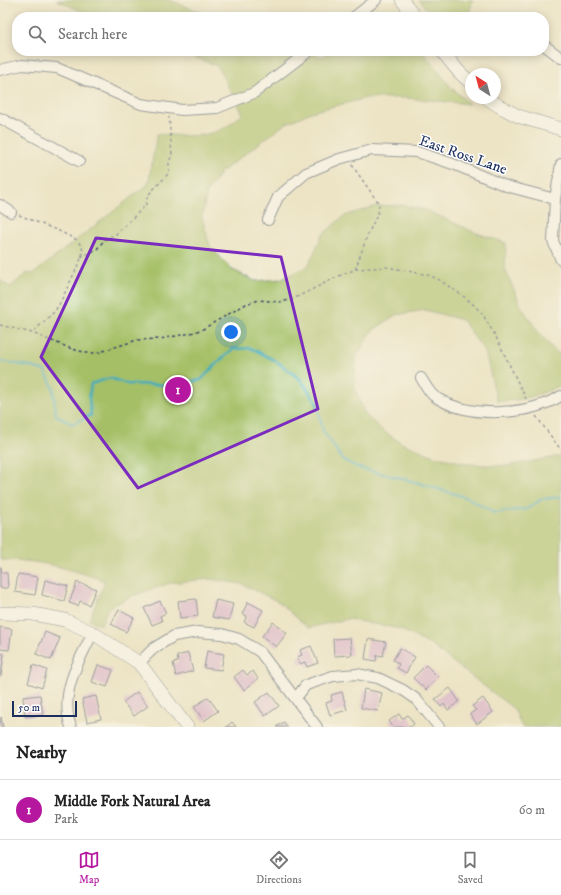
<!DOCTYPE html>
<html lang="en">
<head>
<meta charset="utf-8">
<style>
  body { margin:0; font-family:"IM FELL DW Pica",serif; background:#f2f2f2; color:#222 }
  .compass { position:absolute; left:465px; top:68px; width:36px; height:36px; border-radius:50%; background:#fff; box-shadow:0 2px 10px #0003; rotate:324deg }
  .scale { position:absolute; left:12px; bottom:10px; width:65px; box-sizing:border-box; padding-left:4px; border:2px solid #1b2f5e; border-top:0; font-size:11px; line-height:14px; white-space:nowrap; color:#1b2f5e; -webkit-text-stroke:3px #fff; paint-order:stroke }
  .you { position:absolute; left:231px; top:332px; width:14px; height:14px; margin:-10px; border:3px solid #fff; border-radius:50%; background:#1a73e8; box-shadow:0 0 0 6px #1a73e833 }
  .badge { display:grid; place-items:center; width:26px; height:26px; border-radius:50%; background:#b5179e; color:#fff; font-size:13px; font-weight:700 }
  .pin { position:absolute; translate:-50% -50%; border:2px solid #fff; box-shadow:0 1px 4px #0006 }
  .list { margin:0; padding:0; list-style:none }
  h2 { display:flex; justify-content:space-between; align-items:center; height:52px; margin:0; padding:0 16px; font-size:17px }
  h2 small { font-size:13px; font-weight:400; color:#767676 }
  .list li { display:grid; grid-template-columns:26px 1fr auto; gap:12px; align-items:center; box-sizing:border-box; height:60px; padding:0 16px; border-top:1px solid #e0e0e0 }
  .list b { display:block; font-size:15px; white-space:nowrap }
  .list p { margin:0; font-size:13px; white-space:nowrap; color:#767676 }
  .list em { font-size:13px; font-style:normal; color:#767676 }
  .icon { flex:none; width:22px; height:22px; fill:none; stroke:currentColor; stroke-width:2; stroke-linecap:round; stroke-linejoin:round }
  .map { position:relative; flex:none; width:561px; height:727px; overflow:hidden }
  .search { position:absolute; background:#fff; box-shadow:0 2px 10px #0003; left:12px; right:12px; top:12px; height:44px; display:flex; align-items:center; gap:10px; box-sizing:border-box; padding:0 14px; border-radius:16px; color:#767676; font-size:15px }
  .sheet { height:112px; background:#fff }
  nav { display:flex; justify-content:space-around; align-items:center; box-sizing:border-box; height:56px; border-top:1px solid #e0e0e0; background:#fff; font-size:11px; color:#767676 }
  nav a { display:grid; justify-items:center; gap:2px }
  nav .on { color:#b5179e }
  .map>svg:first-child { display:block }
</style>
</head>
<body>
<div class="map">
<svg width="561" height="727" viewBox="0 0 561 727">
  <rect width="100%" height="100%" fill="#fff"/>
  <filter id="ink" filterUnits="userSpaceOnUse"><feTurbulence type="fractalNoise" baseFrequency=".025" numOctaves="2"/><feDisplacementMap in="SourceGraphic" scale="8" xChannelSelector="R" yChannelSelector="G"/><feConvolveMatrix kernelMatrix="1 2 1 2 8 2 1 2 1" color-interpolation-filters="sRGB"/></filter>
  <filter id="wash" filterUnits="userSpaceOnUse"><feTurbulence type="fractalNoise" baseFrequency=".012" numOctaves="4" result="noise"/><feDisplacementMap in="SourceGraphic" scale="16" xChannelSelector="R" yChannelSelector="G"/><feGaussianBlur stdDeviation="0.9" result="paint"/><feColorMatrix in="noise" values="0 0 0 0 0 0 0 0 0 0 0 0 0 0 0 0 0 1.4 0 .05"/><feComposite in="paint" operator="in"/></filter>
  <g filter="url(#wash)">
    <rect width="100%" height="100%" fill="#ede4c5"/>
    <!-- green -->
    <path fill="#a4bf65" stroke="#607762" d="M56,0H169L214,17H95Z
      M419,0H473L468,17H433Z
      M388,12H391L397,17H378Z
      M179,51H304L322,57L331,51H422L451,87L469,104L406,98H367L311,112L285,124L221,172L207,192L202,217L210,246L231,269L255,281L282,279L308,266L322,235L344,216L376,206L401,205L426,210L474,232L506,243L505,269L521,306L537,330L555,351L561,355V385C540,395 520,402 497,401L485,352L462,320L425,310L396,315L372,331L356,357L354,386L365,414L383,431L402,443L434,456L469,464L506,466L561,456V727H522L514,709L432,646L400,629L348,619L308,628L279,602L242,584L209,579L170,583L132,596L108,608L101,625L89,620L105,581C71,569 37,559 0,560V280L10,287L27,273L33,274L148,184L157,134C177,135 200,139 220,130C228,127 236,119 243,114L217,66Z"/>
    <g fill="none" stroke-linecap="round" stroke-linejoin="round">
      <!-- stream -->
      <path stroke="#3eabbc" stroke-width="2.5" d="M0,361L29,366L45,371L53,387L56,415L72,424L91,415L89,398L91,384L110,378L127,384L171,385L201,380L216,364L233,349L251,348L276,361L300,379L316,401L323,431L343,460L359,468L412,481L468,498L494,513L527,509L542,499L561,497"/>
    </g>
    <g id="blocks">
      <!-- building -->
      <path fill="#d6a1d4" d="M0,567H1L2,573H7L8,588H0Z
        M18,574L38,577L35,595L15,592Z
        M45,580L68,586L64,601L42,595Z
        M77,582L96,589L89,605L80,601L78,606L69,603Z
        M196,599L198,616L180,618L178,601Z
        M216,600L233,604L229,620L212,617Z
        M160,601L166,613L160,616L162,621L152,625L144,608Z
        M248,602L263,610L254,627L244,622L247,616L242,614Z
        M119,610L134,618L126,632L111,624Z
        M273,622L287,633L276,647L262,636Z
        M0,627L12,629L9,650L0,649Z
        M45,632L60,638L51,660L36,654Z
        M350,638L352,655L334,656L333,639Z
        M368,639L386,642L383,656L377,655L376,661L365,659Z
        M311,646L318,663L307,667L305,662L300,664L297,657L302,655L300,650Z
        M400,648L415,657L406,673L397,668L399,664L393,660Z
        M207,651L224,654L221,670L204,668Z
        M0,653L4,654L1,676H0Z
        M188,653L193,671L176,676L173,663L178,662L177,656Z
        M33,665L47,670L42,688L28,683Z
        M98,665L113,670L107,687L92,682Z
        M426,665L438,677L426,690L413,678Z
        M243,670L247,675L253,671L258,679L244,690L234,677Z
        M450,688L459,701L448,710L444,704L441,707L435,699Z
        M364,689L382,693L378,711L361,708Z
        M137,692L148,706L134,716L123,702Z
        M269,692L279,706L265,716L255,702Z
        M342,692L347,710L330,715L326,703L332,701L331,695Z
        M40,695L43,715L25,717L23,697Z
        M96,696L101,719L87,722L82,699Z
        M208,697L218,711L204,721L194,707Z
        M483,698L493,712L477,724L470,714L476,710L472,706Z
        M399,714L402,719L408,715L414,724L410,727H393L389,721Z
        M1,717L3,727H0Z
        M232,722L236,727H226Z
        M284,722L288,727H276Z"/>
    </g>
  </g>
  <g filter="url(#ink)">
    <use href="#blocks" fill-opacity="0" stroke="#3a4a6d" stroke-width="1"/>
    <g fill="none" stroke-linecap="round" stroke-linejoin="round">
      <!-- minor casing -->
      <g stroke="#3a4a6d" stroke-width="12">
        <path id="minor" d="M354,17L376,0
          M544,45L561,58
          M0,70L22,65L57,68L141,104L182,110L217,108L254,93L309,51
          M0,118L79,161
          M561,164L555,199L553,241L561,260
          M0,205L11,212
          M268,220L278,197L306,173L339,159L372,150L417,152L453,164L506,186L555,199
          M421,378C425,384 429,392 434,396C467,419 527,416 561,396
          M139,663L154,648L174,636L198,632L222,634L239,639L260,652L317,727
          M296,698L306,685L333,676L357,674L378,678L403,690L416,699L439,727
          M71,727C59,694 78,662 93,633"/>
      </g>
      <!-- tertiary casing -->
      <g stroke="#3a4a6d" stroke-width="14">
        <path id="tertiary" d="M402,0L415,17
          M442,51L459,72L471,83
          M487,98L499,106L518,116L561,129
          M0,613L33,614L65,620L93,633L139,663L187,727"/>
      </g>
      <!-- path -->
      <path stroke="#3a4a6d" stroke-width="1.5" stroke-dasharray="3 3" stroke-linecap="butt" d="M352,165L377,201L379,206L378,213L368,234L355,270
        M19,215L59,231L77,240L82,247L83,252L81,259L59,305L54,312L32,333
        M81,257L97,249L105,239L116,234L142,209L146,204L147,198L149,194L169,173V161L172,156L169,117
        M0,325L32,333L72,349L87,353H97L137,340L160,339L191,333L203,329L246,304L259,300L279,302L291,300L343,274L357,269L387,267L428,275L438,279L466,298L476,307L483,315L496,337L526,399
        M536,416L561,450"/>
      <!-- minor -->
      <use href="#minor" stroke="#fff" stroke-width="10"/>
      <!-- tertiary -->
      <use href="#tertiary" stroke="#fff" stroke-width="13"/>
    </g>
  </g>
  <!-- marked area -->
  <path d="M0 0H561V727H0ZM96,238L281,257L318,409L138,488L41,357Z" fill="#ede4c5" fill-opacity=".55" fill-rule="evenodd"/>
  <path fill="none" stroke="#7b2cbf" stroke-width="3" stroke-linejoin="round" d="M96,238L281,257L318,409L138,488L41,357Z"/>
  <g text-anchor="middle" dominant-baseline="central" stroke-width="3" stroke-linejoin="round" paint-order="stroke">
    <!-- street labels -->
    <g font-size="15" fill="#1b2f5e" stroke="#fff">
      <text transform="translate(463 155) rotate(19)">East Ross Lane</text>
    </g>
  </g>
</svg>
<svg class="compass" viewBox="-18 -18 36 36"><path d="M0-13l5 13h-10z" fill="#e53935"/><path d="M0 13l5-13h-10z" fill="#767676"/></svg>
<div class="scale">50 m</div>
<div class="you"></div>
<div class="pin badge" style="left:178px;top:390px">1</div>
<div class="search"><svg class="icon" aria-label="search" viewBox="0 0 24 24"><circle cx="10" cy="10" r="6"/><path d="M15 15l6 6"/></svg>Search here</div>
</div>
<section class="sheet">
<h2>Nearby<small></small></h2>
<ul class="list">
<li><span class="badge">1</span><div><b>Middle Fork Natural Area</b><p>Park</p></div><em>60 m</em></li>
</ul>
</section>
<nav>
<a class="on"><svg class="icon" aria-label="map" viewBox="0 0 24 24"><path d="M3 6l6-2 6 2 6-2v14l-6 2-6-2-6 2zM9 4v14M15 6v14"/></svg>Map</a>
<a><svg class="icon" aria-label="directions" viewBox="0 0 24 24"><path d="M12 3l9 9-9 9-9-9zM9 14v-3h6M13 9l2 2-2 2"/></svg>Directions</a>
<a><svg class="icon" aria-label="saved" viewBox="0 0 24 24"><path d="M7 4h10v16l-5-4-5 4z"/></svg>Saved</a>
</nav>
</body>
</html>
